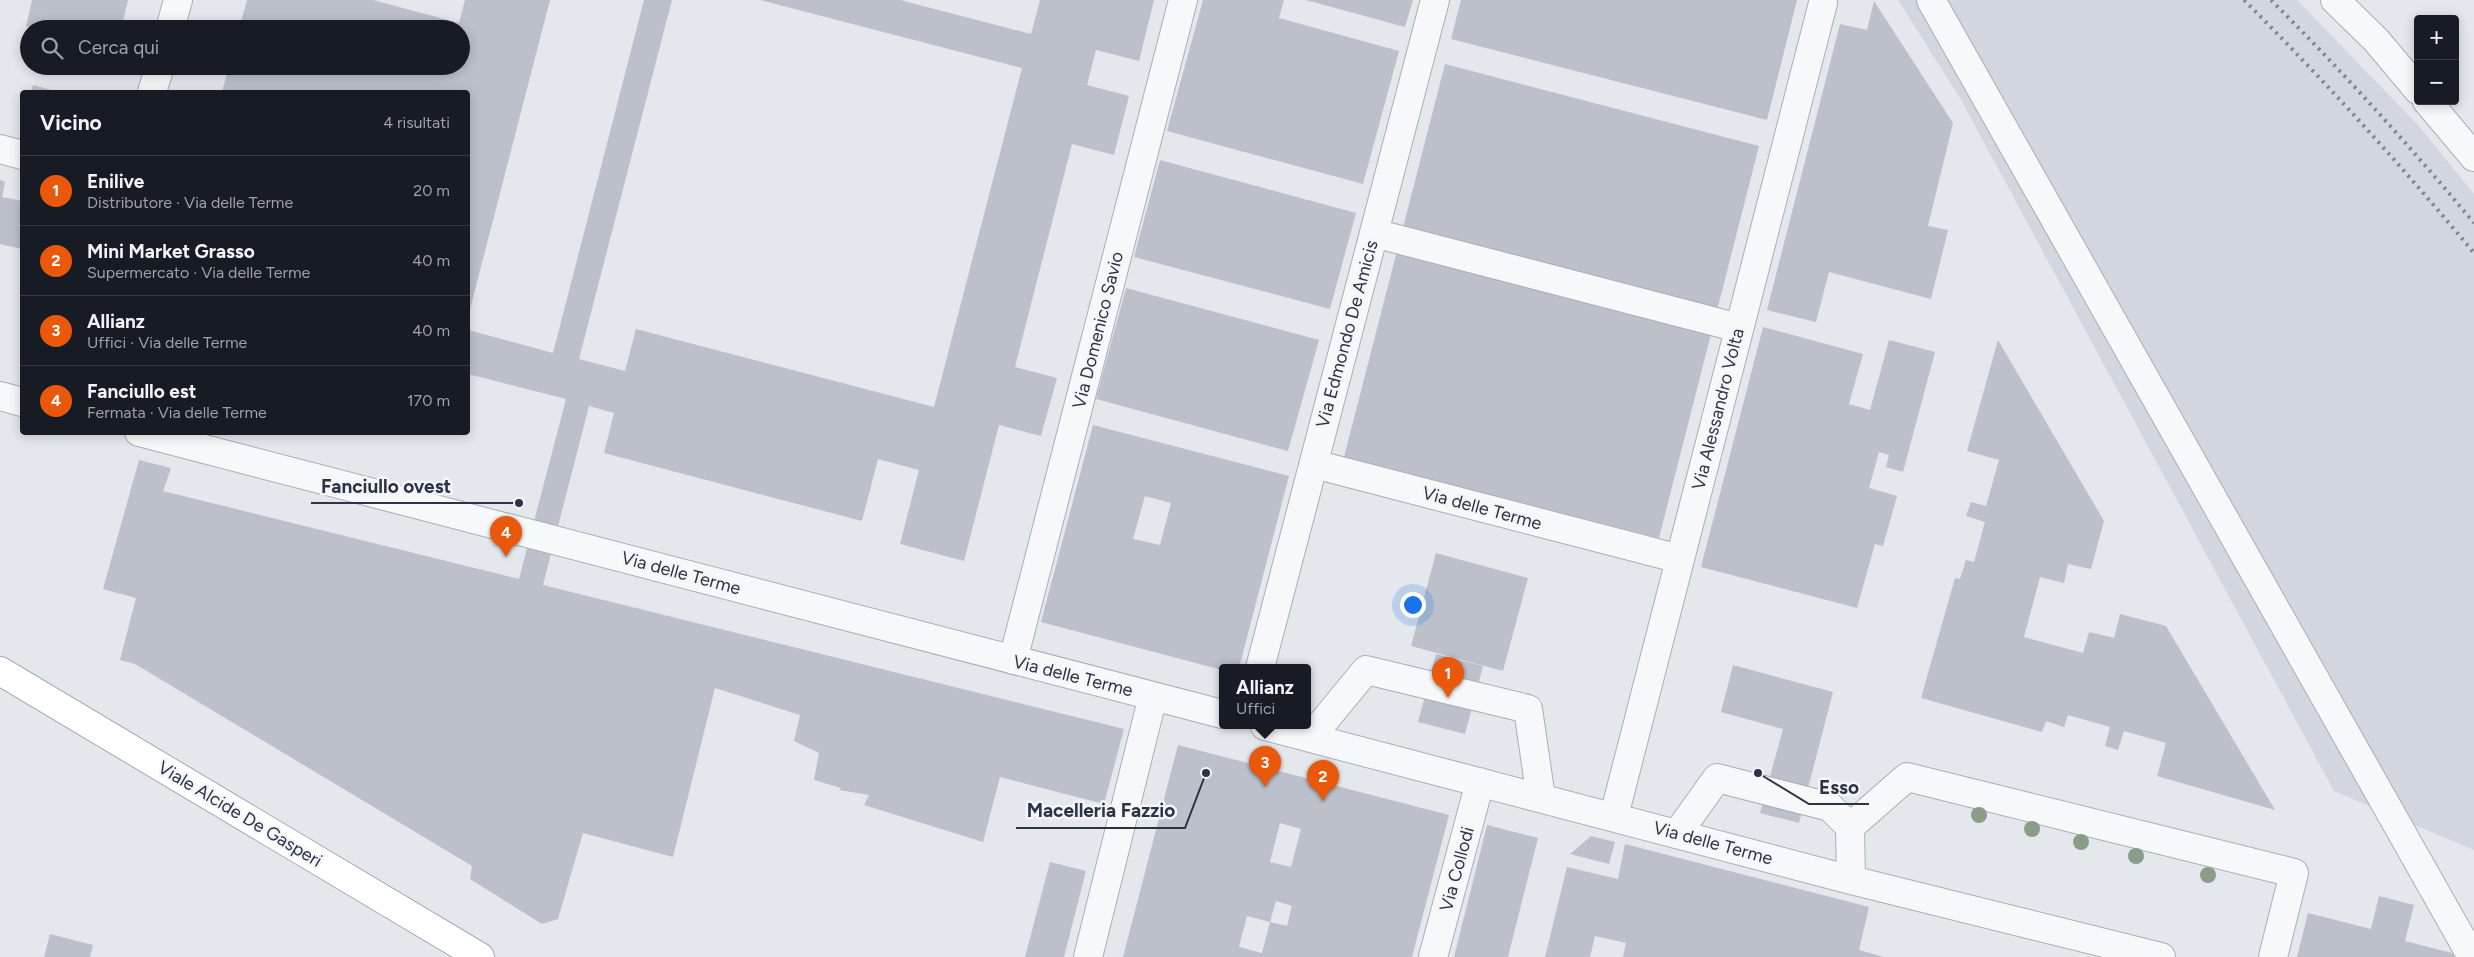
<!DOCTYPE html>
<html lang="it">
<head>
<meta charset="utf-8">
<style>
  body { margin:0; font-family:Figtree,sans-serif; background:#242831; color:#f1f3f6 }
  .controls { position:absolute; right:15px; top:15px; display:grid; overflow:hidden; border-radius:5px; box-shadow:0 2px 12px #0003 }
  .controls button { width:45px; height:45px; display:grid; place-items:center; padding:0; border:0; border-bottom:1px solid #363941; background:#171b24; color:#f1f3f6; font:25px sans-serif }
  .you { position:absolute; left:1412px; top:604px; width:18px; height:18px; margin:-12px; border:4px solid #fff; border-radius:50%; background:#1a73e8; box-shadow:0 0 0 8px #1a73e833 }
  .badge { display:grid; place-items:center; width:32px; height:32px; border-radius:50%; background:#ea580c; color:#fff; font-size:16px; font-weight:700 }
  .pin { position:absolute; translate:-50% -41px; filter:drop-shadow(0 1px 2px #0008) }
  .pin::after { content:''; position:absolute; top:26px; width:18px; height:15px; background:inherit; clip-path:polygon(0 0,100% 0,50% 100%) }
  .popup { position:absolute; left:1219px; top:664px; width:92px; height:65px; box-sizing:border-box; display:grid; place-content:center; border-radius:5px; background:#171b24; filter:drop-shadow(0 1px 4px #0005); font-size:16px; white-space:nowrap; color:#9ea1a6 }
  .popup b { font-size:19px; color:#f1f3f6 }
  .popup::after { content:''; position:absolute; left:50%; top:100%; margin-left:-10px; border:10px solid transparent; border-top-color:#171b24 }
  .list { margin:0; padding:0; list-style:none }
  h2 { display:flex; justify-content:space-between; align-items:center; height:65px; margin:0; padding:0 20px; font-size:21px }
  h2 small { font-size:16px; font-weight:400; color:#9ea1a6 }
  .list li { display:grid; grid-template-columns:32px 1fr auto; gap:15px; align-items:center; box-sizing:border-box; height:70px; padding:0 20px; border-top:1px solid #363941 }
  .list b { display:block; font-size:19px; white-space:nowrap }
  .list p { margin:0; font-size:16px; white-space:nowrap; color:#9ea1a6 }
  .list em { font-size:16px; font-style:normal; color:#9ea1a6 }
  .icon { flex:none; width:28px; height:28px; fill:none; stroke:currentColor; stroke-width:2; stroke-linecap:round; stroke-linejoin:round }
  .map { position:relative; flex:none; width:2474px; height:957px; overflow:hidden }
  .search { position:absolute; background:#171b24; box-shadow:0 2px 12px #0003; left:20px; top:20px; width:450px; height:55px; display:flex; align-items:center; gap:12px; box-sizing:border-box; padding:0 18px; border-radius:28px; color:#9ea1a6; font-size:19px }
  .panel { position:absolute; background:#171b24; box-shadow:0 2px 12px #0003; left:20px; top:90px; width:450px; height:345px; border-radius:5px }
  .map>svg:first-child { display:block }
</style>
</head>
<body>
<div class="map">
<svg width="2474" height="957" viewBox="0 0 2474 957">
  <rect width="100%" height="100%" fill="#e4e7ec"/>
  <!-- built -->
  <path fill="#d2d6de" d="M1898,0H2297L2419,126L2474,194V850L2334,791L1960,98Z"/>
  <!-- building -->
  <path fill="#bbc0ca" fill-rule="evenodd" d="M32,0H128L121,29H36L26,26Z
    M247,0H373L459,23L465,0H550L468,317V92H222L229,66H461V29H239Z
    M644,0H672L579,359L625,371L636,329L934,407L1022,68L760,0H900L1031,34L1040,0H1154L1139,61L1096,50L1087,85L1129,96L1114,155L1072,144L1015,367L1057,378L1041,436L999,425L964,561L900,544L919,470L878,459L862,521L604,453L614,413L589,406L543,585L1124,729L1104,804L1000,777L983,842L864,805L869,795L839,790L841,788L814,780L819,753L794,741L800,715L715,688L673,857L583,833L558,919L542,924L470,879L472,866L135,664L120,660L136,598L103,589L139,460L171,468L163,491L519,579L566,399L468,374V330L553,353Z
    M1203,0H1284L1279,18L1399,51L1363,184L1167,131Z
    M1306,0H1413L1405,27Z
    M1461,0H1797L1767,120L1451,39Z
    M1874,1L1953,123L1928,226L1948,230L1931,299L1829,272L1816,322L1767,310L1840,24L1867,30Z
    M1445,64L1759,146L1659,538L1344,457Z
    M33,85L59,92H31Z
    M1160,160L1356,213L1330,309L1134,257Z
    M0,180L5,182L2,197L22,201V249L0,244Z
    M1126,288L1319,340L1288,451L1096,399Z
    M1763,327L1863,354L1849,404L1870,410L1889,340L1935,352L1903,472L1886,467L1889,455L1879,452L1869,488L1897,496L1883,546L1875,544L1857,608L1701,567Z
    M1998,340L2104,521L2091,569L2068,564L2064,583L2040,577L2024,637L2083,653L2089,632L2114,638L2120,614L2166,626L2275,810L2157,776L2166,743L2124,731L2118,750L2105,746L2110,727L2068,715L2064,727L2046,721L2042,732L1921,698L1955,578L1960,579L1966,560L1974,562L1985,522L1966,516L1971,502L1986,506L1999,460L1967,451Z
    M1093,425L1289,476L1239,668H1222V670L1041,622ZM1145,496L1171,503L1160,545L1133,539Z
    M1436,553L1528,578L1503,671L1411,646Z
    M1436,654L1483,666L1465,734L1418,722Z
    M1733,665L1833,692L1799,823L1760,813L1783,729L1721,712Z
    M1178,745L1449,815L1412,957H1123ZM1280,823L1301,829L1291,867L1270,862ZM1276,901L1292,906L1287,926L1270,922L1262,953L1239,947L1247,916L1270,922Z
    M1487,825L1538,838L1508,957H1454Z
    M1591,836L1615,842L1609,864L1570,854Z
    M1625,844L1869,907L1859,950L1884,957H1623L1626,943L1595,936L1590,957H1545L1567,867L1618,879Z
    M1050,862L1086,871L1064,957H1025Z
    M2379,896L2414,905L2405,941L2452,953L2455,957H2297L2308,913L2371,929Z
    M50,934L93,945L90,957H44Z"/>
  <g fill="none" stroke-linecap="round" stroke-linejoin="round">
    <!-- minor casing -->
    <g stroke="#a9aeb7" stroke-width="30">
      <path id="minor" d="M1931,0L2472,957
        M2335,0L2376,40L2418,90
        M170,29L178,0
        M152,92L160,66
        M2427,101L2474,157
        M0,149L22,155
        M1374,233L1739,328
        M0,396L22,402
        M139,432L1222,714
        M1314,464L1680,559
        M1013,660L1183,0
        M1260,668L1435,0
        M1265,726L1851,880L2161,957
        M1310,738L1366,670L1528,709L1541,798
        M1614,816L1823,3
        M1677,834L1717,778L1830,807L1850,827
        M1851,880L1850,827L1907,777L2294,873L2273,957
        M1088,957L1153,696
        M1433,957L1480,782"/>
    </g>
    <!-- major casing -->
    <g stroke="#a3abb8" stroke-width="30">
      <path id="major" d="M0,671L480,957"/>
    </g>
    <!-- minor -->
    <use href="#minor" stroke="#f7f8fa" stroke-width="28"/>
    <!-- major -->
    <use href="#major" stroke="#fff" stroke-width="28"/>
    <!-- rail -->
    <path stroke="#7d8696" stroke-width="4" stroke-dasharray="2.5 5" stroke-linecap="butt" d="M2244,0C2325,81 2401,165 2474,253
      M2271,0C2342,71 2410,146 2474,223"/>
  </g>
  <!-- trees -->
  <g fill="#899d89">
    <circle cx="1979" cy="815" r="8"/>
    <circle cx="2032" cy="829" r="8"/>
    <circle cx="2081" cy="842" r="8"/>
    <circle cx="2136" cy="856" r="8"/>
    <circle cx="2208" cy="875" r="8"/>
  </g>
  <g text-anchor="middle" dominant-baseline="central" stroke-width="5" stroke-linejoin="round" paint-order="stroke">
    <!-- street labels -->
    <g font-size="18" fill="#2b3445" stroke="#f4f6f9">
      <text transform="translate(1098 330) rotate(-76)">Via Domenico Savio</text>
      <text transform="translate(1347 334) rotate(-75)">Via Edmondo De Amicis</text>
      <text transform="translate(1718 409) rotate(-76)">Via Alessandro Volta</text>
      <text transform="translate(1482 508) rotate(15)">Via delle Terme</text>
      <text transform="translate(681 573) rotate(15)">Via delle Terme</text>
      <text transform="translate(1073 676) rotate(14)">Via delle Terme</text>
      <text transform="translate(240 814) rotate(31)">Viale Alcide De Gasperi</text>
      <text transform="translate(1713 843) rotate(15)">Via delle Terme</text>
      <text transform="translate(1457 869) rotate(-75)">Via Collodi</text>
    </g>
  </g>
  <!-- callouts -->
  <path fill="none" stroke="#2b3445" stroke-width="2" d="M519 503L461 503H311M1758 773L1809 804H1869M1206 773L1185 828H1016"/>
  <g fill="#2b3445" stroke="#f4f6f9" stroke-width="2">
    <circle cx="519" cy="503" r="5"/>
    <circle cx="1758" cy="773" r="5"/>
    <circle cx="1206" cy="773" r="5"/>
  </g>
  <g font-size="19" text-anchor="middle" font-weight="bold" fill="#2b3445" stroke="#f4f6f9" stroke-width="5" stroke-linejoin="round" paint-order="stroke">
    <text x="386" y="493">Fanciullo ovest</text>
    <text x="1839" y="794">Esso</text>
    <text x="1101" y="817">Macelleria Fazzio</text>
  </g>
</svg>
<div class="controls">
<button>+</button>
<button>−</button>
</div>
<div class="you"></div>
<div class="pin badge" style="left:1448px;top:698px">1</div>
<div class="pin badge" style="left:1323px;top:801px">2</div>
<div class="pin badge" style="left:1265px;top:787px">3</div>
<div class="popup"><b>Allianz</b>Uffici</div>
<div class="pin badge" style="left:506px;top:557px">4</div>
<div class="search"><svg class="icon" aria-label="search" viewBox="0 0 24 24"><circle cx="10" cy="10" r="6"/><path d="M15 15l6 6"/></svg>Cerca qui</div>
<section class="panel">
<h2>Vicino<small>4 risultati</small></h2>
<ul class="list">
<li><span class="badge">1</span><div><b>Enilive</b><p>Distributore · Via delle Terme</p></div><em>20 m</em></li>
<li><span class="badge">2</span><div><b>Mini Market Grasso</b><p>Supermercato · Via delle Terme</p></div><em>40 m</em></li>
<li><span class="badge">3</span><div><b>Allianz</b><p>Uffici · Via delle Terme</p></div><em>40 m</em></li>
<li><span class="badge">4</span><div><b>Fanciullo est</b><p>Fermata · Via delle Terme</p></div><em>170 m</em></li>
</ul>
</section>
</div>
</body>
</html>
